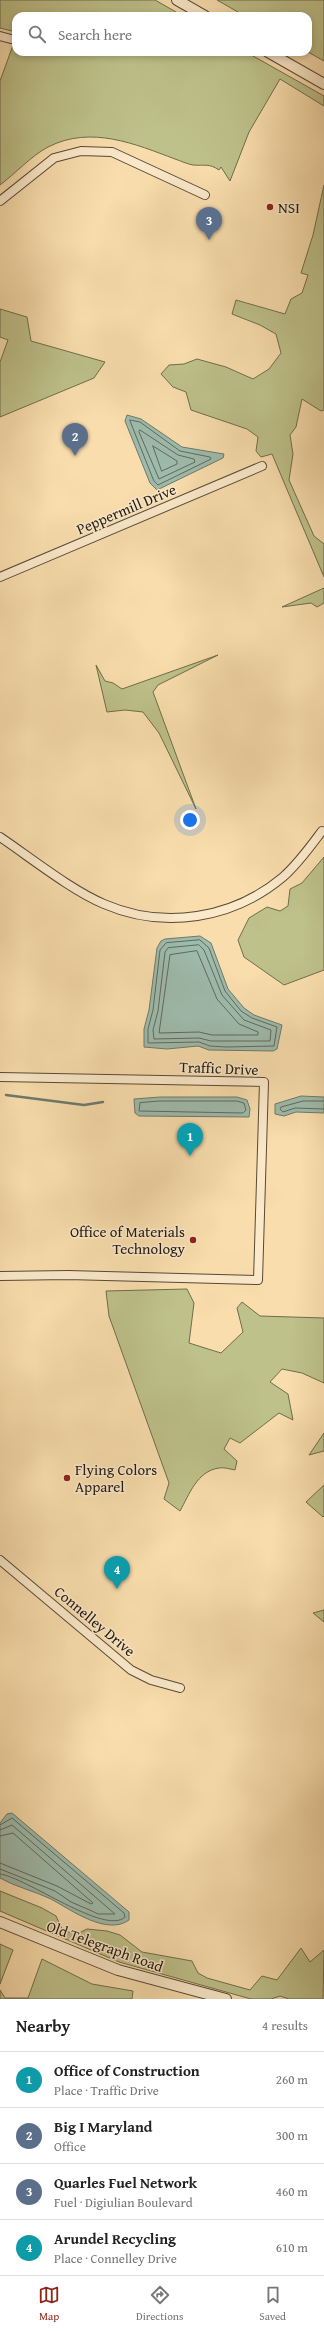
<!DOCTYPE html>
<html lang="en">
<head>
<meta charset="utf-8">
<style>
  body { margin:0; font-family:"Gentium Book Plus",serif; background:#f6f6f6; color:#222 }
  .you { position:absolute; left:190px; top:820px; width:14px; height:14px; margin:-10px; border:3px solid #fff; border-radius:50%; background:#1a73e8; box-shadow:0 0 0 6px #1a73e833 }
  .badge { display:grid; place-items:center; width:26px; height:26px; border-radius:50%; background:#8f2418; color:#fff; font-size:13px; font-weight:700 }
  .pin { position:absolute; translate:-50% -33px; filter:drop-shadow(0 1px 2px #0008) }
  .pin::after { content:''; position:absolute; top:21px; width:14px; height:12px; background:inherit; clip-path:polygon(0 0,100% 0,50% 100%) }
  .list { margin:0; padding:0; list-style:none }
  h2 { display:flex; justify-content:space-between; align-items:center; height:52px; margin:0; padding:0 16px; font-size:17px }
  h2 small { font-size:13px; font-weight:400; color:#767676 }
  .list li { display:grid; grid-template-columns:26px 1fr auto; gap:12px; align-items:center; box-sizing:border-box; height:56px; padding:0 16px; border-top:1px solid #e0e0e0 }
  .list b { display:block; font-size:15px; white-space:nowrap }
  .list p { margin:0; font-size:13px; white-space:nowrap; color:#767676 }
  .list em { font-size:13px; font-style:normal; color:#767676 }
  .icon { flex:none; width:22px; height:22px; fill:none; stroke:currentColor; stroke-width:2; stroke-linecap:round; stroke-linejoin:round }
  .map { position:relative; flex:none; width:324px; height:1999px; overflow:hidden }
  .search { position:absolute; background:#fff; box-shadow:0 2px 6px #0003; left:12px; right:12px; top:12px; height:44px; display:flex; align-items:center; gap:10px; box-sizing:border-box; padding:0 14px; border-radius:12px; color:#767676; font-size:15px }
  .sheet { height:276px; background:#fff }
  nav { display:flex; justify-content:space-around; align-items:center; box-sizing:border-box; height:56px; border-top:1px solid #e0e0e0; background:#fff; font-size:11px; color:#767676 }
  nav a { display:grid; justify-items:center; gap:2px }
  nav .on { color:#8f2418 }
  .map>svg:first-child { display:block }
</style>
</head>
<body>
<div class="map">
<svg width="324" height="1999" viewBox="0 0 324 1999">
  <rect width="100%" height="100%" fill="#f9ddad"/>
  <filter id="stains"><feTurbulence type="fractalNoise" baseFrequency=".005" numOctaves="4"/><feColorMatrix values="0 0 0 0 .2 0 0 0 0 .09 0 0 0 0 .02 0 0 0 .5 -.17"/></filter>
  <radialGradient id="worn" r=".72"><stop offset=".6" stop-color="#630" stop-opacity="0"/><stop offset="1" stop-color="#630" stop-opacity=".3"/></radialGradient>
  <!-- green -->
  <path fill="#bec18a" stroke="#6f6d4c" d="M0,0H155L183,16H16V32L0,28Z
    M217,0H324V61L308,52V16H245Z
    M16,37V52H246L324,96V106L280,79L249,132L230,181L221,167L219,170C209,163 204,166 193,165C187,164 181,161 175,159C135,144 91,125 48,147C31,156 16,173 0,185V81Z
    M324,185V410L321,411L302,399L296,427L290,435L293,454L289,480L314,536L324,544V577L272,454L261,457L256,451L258,437L247,429L191,410L186,392L173,387L161,374L169,365L184,364L197,359L226,367L253,379L269,369L281,353L276,334L260,325L232,314L236,300L285,314L291,299L302,293L308,275L301,273L313,235Z
    M0,309L27,317L31,341L105,362L94,378L0,417V362L8,340L0,337Z
    M324,588V603L317,607L311,603L282,607Z
    M218,655L158,685L153,692L196,809L159,733L143,712L125,710L107,712L96,665L105,681L113,683L122,689Z
    M324,857V970L284,985L244,957L238,940L249,918L267,907L280,911L288,906L290,889L302,883Z
    M187,1289L194,1303L189,1343L221,1353L243,1332L237,1308L242,1302L260,1316L324,1318V1383L302,1373L282,1369L270,1382L288,1394L293,1420L279,1413L240,1443L230,1438L224,1449L237,1461L235,1470C230,1469 223,1467 219,1468C197,1471 189,1495 180,1511L164,1499L169,1483L109,1316L106,1291Z
    M324,1433V1451L309,1455Z
    M324,1485V1516L323,1517L306,1502Z
    M324,1610V1622L313,1613Z
    M0,1891L42,1908L56,1916L62,1929L75,1935L87,1929L107,1931L120,1935L142,1952L192,1961L198,1973L207,1978L250,1990L262,1976L277,1980L301,1948L310,1962L324,1950L323,1999H289L280,1996L271,1999H251L119,1962L0,1911Z
    M0,1944L13,1950L0,1984Z
    M42,1959L92,1984L133,1991L132,1999H0V1990L5,1998H28Z"/>
  <!-- water -->
  <path fill="#9ebbac" stroke="#6c7a6d" d="M127,415L141,419L182,447L224,454L223,458L157,490L150,483L125,421Z
    M200,936L211,943L228,989L244,1008L254,1015L282,1025L277,1049L273,1051L209,1050L198,1046L167,1049L144,1047V1029L149,1010L157,948L161,941L165,939Z
    M301,1096L324,1097V1113L296,1112L284,1116L275,1114V1104Z
    M160,1097H237L247,1100L250,1109L249,1117L139,1116L135,1113L134,1099Z
    M12,1813L129,1912V1920C107,1936 71,1910 51,1899C34,1891 16,1887 0,1878V1823L7,1814Z"/>
  <g fill="none" stroke-linecap="round" stroke-linejoin="round">
    <!-- shore -->
    <path stroke="#5f6a5e" stroke-width="1" d="M130,420L140,422L180,451L210,457L211,459L158,485L154,481Z
      M140,430L178,455L194,459L195,462L159,479L139,432Z
      M153,446L177,461V464L162,471Z
      M200,940L209,948L225,991L241,1011L252,1018L277,1027L274,1046L226,1047L210,1046L199,1042L148,1043V1029L153,1010L160,950L166,943Z
      M199,945L204,950L222,995L244,1020L271,1030L270,1041H211L199,1038L154,1039L153,1030L158,1011L165,952L168,948Z
      M197,951L217,999L239,1024L258,1032V1035H212L199,1032L159,1033L170,955Z
      M160,1101H237L244,1103L246,1110L243,1113L139,1111L140,1103Z
      M324,1101H303L281,1107L280,1109L283,1112L295,1108L324,1109
      M0,1825L12,1818L124,1913L125,1917C105,1936 26,1877 0,1874
      M0,1830L12,1825L115,1914H98L92,1911L71,1902L55,1891L0,1869
      M0,1836L13,1833L93,1903L91,1904L57,1886L0,1863"/>
    <!-- stream -->
    <path stroke="#6c7a6d" stroke-width="2.5" d="M6,1095L84,1105L103,1102"/>
    <!-- minor casing -->
    <g stroke="#564a36" stroke-width="10">
      <path id="minor" d="M0,36L11,39
        M0,201L54,158L81,151L112,152L205,195
        M0,577L262,466
        M0,837C31,858 71,890 104,904C164,930 233,919 283,877C298,864 310,847 322,831
        M0,1077L264,1082L258,1280L68,1275L0,1276
        M0,1560L131,1670L151,1680L180,1688"/>
    </g>
    <!-- tertiary casing -->
    <g stroke="#564a36" stroke-width="12">
      <path id="tertiary" d="M177,0L205,16
        M268,52L324,84
        M0,1922L118,1970L226,1999"/>
    </g>
    <!-- minor -->
    <use href="#minor" stroke="#fbe9ca" stroke-width="8"/>
    <!-- tertiary -->
    <use href="#tertiary" stroke="#fbe9ca" stroke-width="10"/>
  </g>
  <!-- markers -->
  <g fill="#8f2418" stroke="#fbe9ca" stroke-width="1.5">
    <circle cx="270" cy="207" r="4"/>
    <circle cx="193" cy="1240" r="4"/>
    <circle cx="67" cy="1478" r="4"/>
  </g>
  <g text-anchor="middle" dominant-baseline="central" stroke-width="3" stroke-linejoin="round" paint-order="stroke">
    <!-- poi labels -->
    <g font-size="15" fill="#20190f" stroke="#fbe9ca" text-anchor="start">
      <text x="278" y="207">NSI</text>
      <text x="185" y="1231" text-anchor="end">Office of Materials<tspan x="185" dy="17">Technology</tspan></text>
      <text x="75" y="1469">Flying Colors<tspan x="75" dy="17">Apparel</tspan></text>
    </g>
    <!-- street labels -->
    <g font-size="15" fill="#20190f" stroke="#fbe9ca">
      <text transform="translate(126 509) rotate(-23)">Peppermill Drive</text>
      <text transform="translate(219 1068) rotate(2)">Traffic Drive</text>
      <text transform="translate(95 1621) rotate(40)">Connelley Drive</text>
      <text transform="translate(105 1946) rotate(20)">Old Telegraph Road</text>
    </g>
  </g>
  <rect width="100%" height="100%" filter="url(#stains)"/>
  <rect width="100%" height="100%" fill="url(#worn)"/>
</svg>
<div class="you"></div>
<div class="pin badge" style="left:190px;top:1156px;background:#0f9aa8">1</div>
<div class="pin badge" style="left:75px;top:456px;background:#5c6f8a">2</div>
<div class="pin badge" style="left:209px;top:240px;background:#5c6f8a">3</div>
<div class="pin badge" style="left:117px;top:1589px;background:#0f9aa8">4</div>
<div class="search"><svg class="icon" aria-label="search" viewBox="0 0 24 24"><circle cx="10" cy="10" r="6"/><path d="M15 15l6 6"/></svg>Search here</div>
</div>
<section class="sheet">
<h2>Nearby<small>4 results</small></h2>
<ul class="list">
<li><span class="badge" style="background:#0f9aa8">1</span><div><b>Office of Construction</b><p>Place · Traffic Drive</p></div><em>260 m</em></li>
<li><span class="badge" style="background:#5c6f8a">2</span><div><b>Big I Maryland</b><p>Office</p></div><em>300 m</em></li>
<li><span class="badge" style="background:#5c6f8a">3</span><div><b>Quarles Fuel Network</b><p>Fuel · Digiulian Boulevard</p></div><em>460 m</em></li>
<li><span class="badge" style="background:#0f9aa8">4</span><div><b>Arundel Recycling</b><p>Place · Connelley Drive</p></div><em>610 m</em></li>
</ul>
</section>
<nav>
<a class="on"><svg class="icon" aria-label="map" viewBox="0 0 24 24"><path d="M3 6l6-2 6 2 6-2v14l-6 2-6-2-6 2zM9 4v14M15 6v14"/></svg>Map</a>
<a><svg class="icon" aria-label="directions" viewBox="0 0 24 24"><path d="M12 3l9 9-9 9-9-9zM9 14v-3h6M13 9l2 2-2 2"/></svg>Directions</a>
<a><svg class="icon" aria-label="saved" viewBox="0 0 24 24"><path d="M7 4h10v16l-5-4-5 4z"/></svg>Saved</a>
</nav>
</body>
</html>
